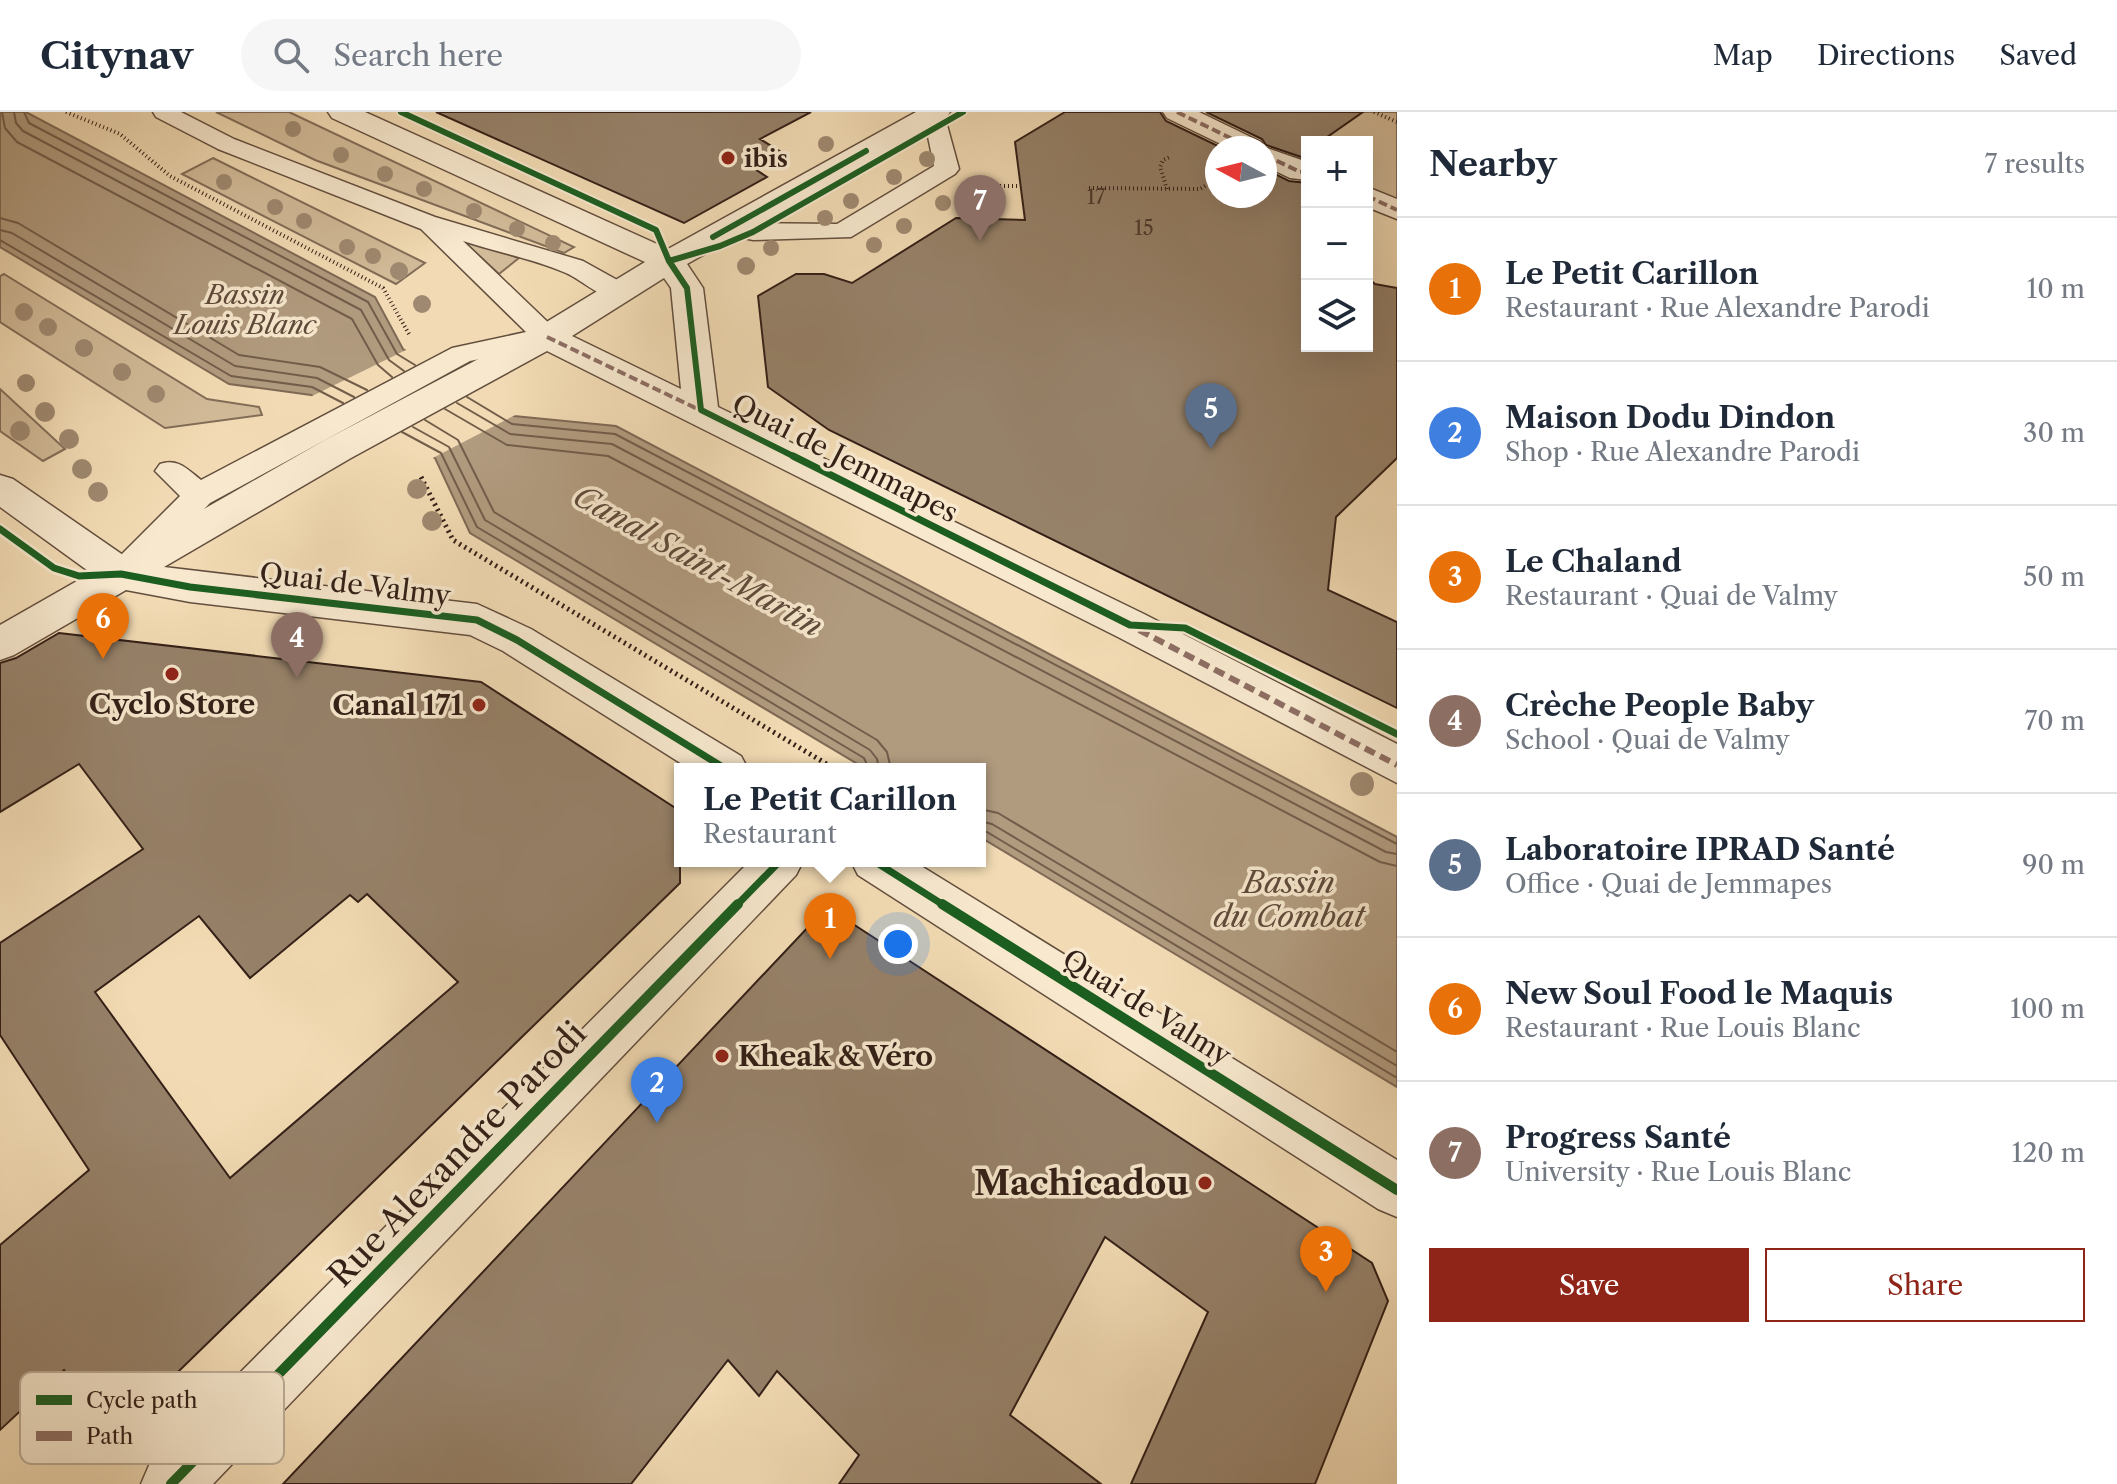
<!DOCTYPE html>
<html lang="en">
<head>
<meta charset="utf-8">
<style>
  body { margin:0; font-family:"Libre Caslon Text",serif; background:#f6f6f7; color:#1f2937 }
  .controls { position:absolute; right:24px; top:24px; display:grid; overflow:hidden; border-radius:0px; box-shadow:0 8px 32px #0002 }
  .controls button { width:72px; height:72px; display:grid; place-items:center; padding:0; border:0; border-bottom:2px solid #e0e1e3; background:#fff; color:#1f2937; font:40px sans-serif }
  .compass { position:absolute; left:1205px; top:24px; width:72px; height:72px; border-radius:50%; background:#fff; box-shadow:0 8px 32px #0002; rotate:277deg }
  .you { position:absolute; left:898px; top:832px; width:28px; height:28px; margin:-20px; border:6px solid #fff; border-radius:50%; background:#1a73e8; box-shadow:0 0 0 12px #1a73e833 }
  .badge { display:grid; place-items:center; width:52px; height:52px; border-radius:50%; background:#8f2418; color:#fff; font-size:26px; font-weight:700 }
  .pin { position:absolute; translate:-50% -66px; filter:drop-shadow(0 2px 4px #0008) }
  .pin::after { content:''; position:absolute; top:42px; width:28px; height:24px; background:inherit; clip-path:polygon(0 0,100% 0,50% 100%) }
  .popup { position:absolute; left:674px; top:651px; width:312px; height:104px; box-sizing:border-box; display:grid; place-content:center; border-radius:0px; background:#fff; filter:drop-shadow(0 2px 6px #0005); font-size:26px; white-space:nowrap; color:#747a83 }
  .popup b { font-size:30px; color:#1f2937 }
  .popup::after { content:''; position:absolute; left:50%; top:100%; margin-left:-16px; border:16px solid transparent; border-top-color:#fff }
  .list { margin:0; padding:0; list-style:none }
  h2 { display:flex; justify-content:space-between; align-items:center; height:104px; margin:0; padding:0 32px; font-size:34px }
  h2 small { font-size:26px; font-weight:400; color:#747a83 }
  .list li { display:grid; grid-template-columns:52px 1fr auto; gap:24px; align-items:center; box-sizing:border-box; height:144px; padding:0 32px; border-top:2px solid #e0e1e3 }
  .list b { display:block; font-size:30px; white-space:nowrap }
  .list p { margin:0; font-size:26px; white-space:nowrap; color:#747a83 }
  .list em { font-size:26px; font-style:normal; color:#747a83 }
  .actions { display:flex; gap:16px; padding:24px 32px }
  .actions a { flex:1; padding:18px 0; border:2px solid #8f2418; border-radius:0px; text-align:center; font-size:28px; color:#8f2418 }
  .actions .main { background:#8f2418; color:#fff }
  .icon { flex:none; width:44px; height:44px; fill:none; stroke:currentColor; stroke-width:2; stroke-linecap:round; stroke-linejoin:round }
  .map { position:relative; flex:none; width:1397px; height:1372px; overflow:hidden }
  header { display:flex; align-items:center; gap:48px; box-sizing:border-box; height:112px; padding:0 40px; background:#fff; border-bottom:2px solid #e0e1e3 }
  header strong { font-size:38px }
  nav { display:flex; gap:44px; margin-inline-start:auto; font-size:28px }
  .search { width:560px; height:72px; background:#f6f6f7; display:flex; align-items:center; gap:20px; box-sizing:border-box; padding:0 28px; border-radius:44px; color:#747a83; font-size:30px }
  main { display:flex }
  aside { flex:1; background:#fff }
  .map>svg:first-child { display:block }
</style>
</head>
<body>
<header>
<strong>Citynav</strong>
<div class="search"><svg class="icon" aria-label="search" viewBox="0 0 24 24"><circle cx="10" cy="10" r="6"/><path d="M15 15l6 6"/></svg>Search here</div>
<nav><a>Map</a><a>Directions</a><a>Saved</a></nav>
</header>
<main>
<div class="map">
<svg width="1397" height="1372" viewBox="0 0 1397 1372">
  <rect width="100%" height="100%" fill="#f2dbb4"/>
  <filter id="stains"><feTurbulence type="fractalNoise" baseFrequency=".0025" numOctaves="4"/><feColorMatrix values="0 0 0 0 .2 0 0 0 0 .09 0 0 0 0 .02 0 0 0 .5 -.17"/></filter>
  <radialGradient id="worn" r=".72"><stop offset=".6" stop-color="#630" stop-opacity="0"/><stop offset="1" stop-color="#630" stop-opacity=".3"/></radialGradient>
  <!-- green -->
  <path fill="#d2bb99" stroke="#826d58" stroke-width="2" d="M216,0H289L574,135L564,141L315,48Z
    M1322,0H1397V90L1367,76V30H1320L1338,16Z
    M213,46L425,151L396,172L182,62Z
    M462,128L519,146L499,162Z
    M4,162L207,287L259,295L262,303L165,316L0,210V164Z
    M0,277L65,337L43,349L0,319Z"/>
  <!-- water -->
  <path fill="#b19b7f" stroke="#7f6955" stroke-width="2" d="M0,0H26L375,185L403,237L514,304L616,314L1397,725V975L980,725V657H866L470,421L435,346L311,283L229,272L0,135Z"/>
  <!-- pier -->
  <path fill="#f2dbb4" d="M410,236L515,300L519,301L429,348L306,287Z"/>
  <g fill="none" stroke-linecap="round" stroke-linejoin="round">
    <!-- shore -->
    <path stroke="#725d4b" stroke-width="2" d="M2,0L5,16L17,30L352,207L378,253L392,265
      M14,0L16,11L23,19L361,198L389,248L404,259
      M24,0L29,11L368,190L397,242L415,253
      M0,106L18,111L239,243L320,255L367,278
      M0,118L12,121L235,254L317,266L354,285
      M0,128L231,264L312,275L343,291
      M467,285L512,312L615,322L1397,732
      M457,291L510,322L612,332L1386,740L1397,742
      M445,297L507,333L608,344L1380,750L1397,754
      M425,308L458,328L494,400L877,628L887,640L891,657
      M413,315L449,335L485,408L870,638L877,647L879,657
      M402,320L441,341L477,415L864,646L869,657
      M980,697L998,701L1397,940
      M980,709L992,712L1397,954
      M980,719L987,720L1397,966"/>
  </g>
  <!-- building -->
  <path fill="#968169" stroke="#331f17" stroke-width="2" fill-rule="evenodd" d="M436,0H811L760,27L781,40L752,55L767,65L684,111Z
    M1065,0H1160L1166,9L1222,36H1217V84H1265V57L1289,69L1307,71V234H1367V165L1375,172L1397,176V346L1336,405L1328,478L1397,510V596L829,318L768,275L758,184L796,162H824L852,171L956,106L1025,108L1015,30Z
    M1206,0H1363L1320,30H1307V47L1266,33L1262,27Z
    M59,521L481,570L680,699V771L143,1294L92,1298L64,1258L0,1318V1133L89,1058L0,923V831L143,737L79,652L0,700V551L16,546ZM367,782L458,870L230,1066L95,880L199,804L250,866L350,783L358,790Z
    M827,795L1372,1151L1388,1189L1315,1372H1131L1208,1200L1105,1125L1010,1303L1101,1372H839L859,1343L777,1259L759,1284L728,1248L631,1372H283Z"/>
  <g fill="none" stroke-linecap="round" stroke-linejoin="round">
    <!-- service casing -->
    <g stroke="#634e3e" stroke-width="3">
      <path id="service" d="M153,0H181L234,27L435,105L583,149L628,174L632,180L628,186C605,192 586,170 566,161C534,147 496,140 463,129L557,219L561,225L557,231L470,249L210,391L142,460L131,464L120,460L115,452L120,444L180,384L155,359L160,352C178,346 187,357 201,368L452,236L526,220L421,117L218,37L156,5Z
        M923,0L944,2L959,57L955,62L851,125L753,128L720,121L717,116L720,111L837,112L934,54Z"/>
    </g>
    <!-- pedestrian casing -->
    <g stroke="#634e3e" stroke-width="3">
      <path id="pedestrian" d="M1163,0H1199L1261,30L1264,35L1307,50V68L1290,66L1265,54V36H1229L1167,6Z
        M1367,75L1397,87V107L1367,95Z"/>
    </g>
    <!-- minor casing -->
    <g stroke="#634e3e" stroke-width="3">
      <path id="minor" d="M328,0H365L668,137L916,0H950L946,6L687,152L703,176L718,295L1144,502L1397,632V671L1116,524L547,239L351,346L164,455L477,492L531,517L741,644L748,657H690L503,539L470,523L190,490L126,478L14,543L0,548V513L91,461L0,395V363L13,367L123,443L325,328L535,217L645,150L332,6ZM664,166L671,176L681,277L572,224Z
        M750,749H803L796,763L213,1372H141L150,1351Z
        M851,749H913L1397,1048V1105L1378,1097L858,763Z"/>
    </g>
    <!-- path-far1 -->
    <path stroke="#331f17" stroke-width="4" stroke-dasharray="1 3" stroke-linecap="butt" d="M66,0L120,22L170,64L383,176L409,222
      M1374,0L1397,10
      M984,74H1021
      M1089,76L1200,77L1216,67
      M1167,77L1160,55L1163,48L1170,45"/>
    <!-- path -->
    <path stroke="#331f17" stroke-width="5" stroke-dasharray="2 4" stroke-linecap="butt" d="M421,365L453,428L835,657"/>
    <!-- service -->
    <use href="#service" fill="#f7e8ce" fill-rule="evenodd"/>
    <!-- pedestrian -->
    <use href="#pedestrian" fill="#f7e8ce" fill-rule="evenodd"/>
    <!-- minor -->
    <use href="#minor" fill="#f7e8ce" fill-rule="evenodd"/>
    <!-- quiet-far1 -->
    <path stroke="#8d6e63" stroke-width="4" stroke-dasharray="9 4" stroke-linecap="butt" d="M1177,0L1251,36
      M1265,43L1300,60L1307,59
      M1367,84L1397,98
      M547,225L706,301"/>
    <!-- quiet -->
    <path stroke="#8d6e63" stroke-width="6" stroke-dasharray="11 6" stroke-linecap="butt" d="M1139,518L1397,653"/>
    <!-- cycleway-far2 casing -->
    <g stroke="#f7e8ce" stroke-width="10">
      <path id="cycleway-far2" d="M401,0L656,118L669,149L687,176L701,298L797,346
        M713,125L866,39
        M669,149L720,134L753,120L963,0"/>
    </g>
    <!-- cycleway-far1 casing -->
    <g stroke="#f7e8ce" stroke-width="12">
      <path id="cycleway-far1" d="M793,344L1130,513L1185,516L1397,622
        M0,417L54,456L79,464L121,462L190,475L477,508L517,528L726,657
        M874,749L945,794
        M736,794L780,749"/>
    </g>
    <!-- cycleway casing -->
    <g stroke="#f7e8ce" stroke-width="15">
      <path id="cycleway" d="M942,792L1397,1078
        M171,1372L738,792"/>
    </g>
    <!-- cycleway-far2 -->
    <use href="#cycleway-far2" stroke="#1b5e20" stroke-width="6"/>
    <!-- cycleway-far1 -->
    <use href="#cycleway-far1" stroke="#1b5e20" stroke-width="7"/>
    <!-- cycleway -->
    <use href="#cycleway" stroke="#1b5e20" stroke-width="10"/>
  </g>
  <!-- trees -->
  <g fill="#9f8970">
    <circle cx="293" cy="17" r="8"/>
    <circle cx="826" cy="32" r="8"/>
    <circle cx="341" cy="43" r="8"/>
    <circle cx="927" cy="47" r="8"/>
    <circle cx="385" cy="62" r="8"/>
    <circle cx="894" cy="65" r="8"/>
    <circle cx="224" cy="70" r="8"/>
    <circle cx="972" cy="73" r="8"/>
    <circle cx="424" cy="77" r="8"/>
    <circle cx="851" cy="89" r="8"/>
    <circle cx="943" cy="91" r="8"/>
    <circle cx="275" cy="95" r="8"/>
    <circle cx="474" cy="99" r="8"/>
    <circle cx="825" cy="106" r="8"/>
    <circle cx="304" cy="109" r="8"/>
    <circle cx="904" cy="114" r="8"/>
    <circle cx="517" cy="117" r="8"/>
    <circle cx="553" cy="131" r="8"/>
    <circle cx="874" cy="133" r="8"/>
    <circle cx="347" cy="135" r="8"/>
    <circle cx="771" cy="136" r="8"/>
    <circle cx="373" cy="144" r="8"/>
    <circle cx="746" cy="154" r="9"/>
    <circle cx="399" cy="159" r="9"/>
    <circle cx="422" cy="192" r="9"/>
    <circle cx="24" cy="200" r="9"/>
    <circle cx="48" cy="215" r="9"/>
    <circle cx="84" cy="236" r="9"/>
    <circle cx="122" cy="260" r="9"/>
    <circle cx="26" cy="271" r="9"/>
    <circle cx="156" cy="282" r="9"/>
    <circle cx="45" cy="300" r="10"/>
    <circle cx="20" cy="319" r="10"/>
    <circle cx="69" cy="327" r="10"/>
    <circle cx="82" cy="357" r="10"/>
    <circle cx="417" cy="377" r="10"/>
    <circle cx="98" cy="380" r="10"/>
    <circle cx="432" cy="409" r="10"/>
    <circle cx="1362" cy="672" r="12"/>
  </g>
  <!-- markers -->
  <g fill="#8f2418" stroke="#f7e8ce" stroke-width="3">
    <circle cx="728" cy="46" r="8"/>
    <circle cx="172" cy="562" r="8"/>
    <circle cx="479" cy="593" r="8"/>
    <circle cx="722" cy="944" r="8"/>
    <circle cx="1205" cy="1071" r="8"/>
  </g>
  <g text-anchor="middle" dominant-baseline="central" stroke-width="7" stroke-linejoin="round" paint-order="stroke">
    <!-- far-number labels -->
    <g font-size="20" fill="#4c382c">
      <text x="1096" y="85">17</text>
      <text x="1144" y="116">15</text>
    </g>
    <!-- far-poi labels -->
    <g font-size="24" font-weight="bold" fill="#331f17" stroke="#f7e8ce" text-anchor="start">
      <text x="744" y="46">ibis</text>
    </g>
    <!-- far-water labels -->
    <g font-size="26" font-style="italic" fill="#5f4a3b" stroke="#f7e8ce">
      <text x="245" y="183">Bassin<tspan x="245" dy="30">Louis Blanc</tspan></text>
    </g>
    <!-- street labels -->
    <g font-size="28" fill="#331f17" stroke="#f7e8ce">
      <text transform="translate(845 346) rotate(27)">Quai de Jemmapes</text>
      <text transform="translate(355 472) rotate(7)">Quai de Valmy</text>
      <text transform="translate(1147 895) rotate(32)">Quai de Valmy</text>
    </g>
    <!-- poi labels -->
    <g font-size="28" font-weight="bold" fill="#331f17" stroke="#f7e8ce">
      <text x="172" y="592">Cyclo Store</text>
      <text x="463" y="593" text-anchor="end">Canal 171</text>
      <text x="738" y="944" text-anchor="start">Kheak &amp; Véro</text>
    </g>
    <!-- water labels -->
    <g font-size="30" font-style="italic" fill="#5f4a3b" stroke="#f7e8ce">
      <text transform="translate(698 449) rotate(29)">Canal Saint-Martin</text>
      <text x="1289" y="770">Bassin<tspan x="1289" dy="34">du Combat</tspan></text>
    </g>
    <!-- near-street labels -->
    <g font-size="34" fill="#331f17" stroke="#f7e8ce">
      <text transform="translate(457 1042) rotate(-46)">Rue Alexandre Parodi</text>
    </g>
    <!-- near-poi labels -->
    <g font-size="34" font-weight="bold" fill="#331f17" stroke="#f7e8ce" text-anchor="end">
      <text x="1189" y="1071">Machicadou</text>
    </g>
  </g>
  <!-- legend -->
  <rect x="20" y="1260" width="264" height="92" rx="12" fill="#f7e8ce" stroke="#bcac97" stroke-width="2"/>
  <rect x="36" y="1283" width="36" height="10" fill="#1b5e20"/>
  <rect x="36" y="1319" width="36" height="10" fill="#8d6e63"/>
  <g font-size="22" fill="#331f17">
    <text x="86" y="1296">Cycle path</text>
    <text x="86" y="1332">Path</text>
  </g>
  <rect width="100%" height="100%" filter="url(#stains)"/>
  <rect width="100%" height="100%" fill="url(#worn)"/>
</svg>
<div class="controls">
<button>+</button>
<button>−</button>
<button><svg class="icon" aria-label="layers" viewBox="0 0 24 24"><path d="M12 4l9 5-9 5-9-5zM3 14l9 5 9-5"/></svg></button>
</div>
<svg class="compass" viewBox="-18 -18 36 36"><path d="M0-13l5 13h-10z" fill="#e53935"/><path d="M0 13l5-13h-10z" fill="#747a83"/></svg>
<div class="you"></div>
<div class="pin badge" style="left:830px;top:847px;background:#e8710a">1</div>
<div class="popup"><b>Le Petit Carillon</b>Restaurant</div>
<div class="pin badge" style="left:657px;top:1011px;background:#3f7fe0">2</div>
<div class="pin badge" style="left:1326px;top:1180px;background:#e8710a">3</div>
<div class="pin badge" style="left:297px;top:566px;background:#8d6e63">4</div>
<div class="pin badge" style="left:1211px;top:337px;background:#5c6f8a">5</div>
<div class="pin badge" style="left:103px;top:547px;background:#e8710a">6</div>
<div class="pin badge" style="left:980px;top:129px;background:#8d6e63">7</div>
</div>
<aside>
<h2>Nearby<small>7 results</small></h2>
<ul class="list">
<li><span class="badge" style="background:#e8710a">1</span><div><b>Le Petit Carillon</b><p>Restaurant · Rue Alexandre Parodi</p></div><em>10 m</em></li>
<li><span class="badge" style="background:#3f7fe0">2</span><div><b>Maison Dodu Dindon</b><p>Shop · Rue Alexandre Parodi</p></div><em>30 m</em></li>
<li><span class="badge" style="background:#e8710a">3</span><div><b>Le Chaland</b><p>Restaurant · Quai de Valmy</p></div><em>50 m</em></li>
<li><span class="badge" style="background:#8d6e63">4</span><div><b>Crèche People Baby</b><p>School · Quai de Valmy</p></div><em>70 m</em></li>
<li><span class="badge" style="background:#5c6f8a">5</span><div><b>Laboratoire IPRAD Santé</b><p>Office · Quai de Jemmapes</p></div><em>90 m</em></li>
<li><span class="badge" style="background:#e8710a">6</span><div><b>New Soul Food le Maquis</b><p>Restaurant · Rue Louis Blanc</p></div><em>100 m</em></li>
<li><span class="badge" style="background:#8d6e63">7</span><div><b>Progress Santé</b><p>University · Rue Louis Blanc</p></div><em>120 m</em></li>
</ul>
<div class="actions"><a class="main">Save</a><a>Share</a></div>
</aside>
</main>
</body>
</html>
